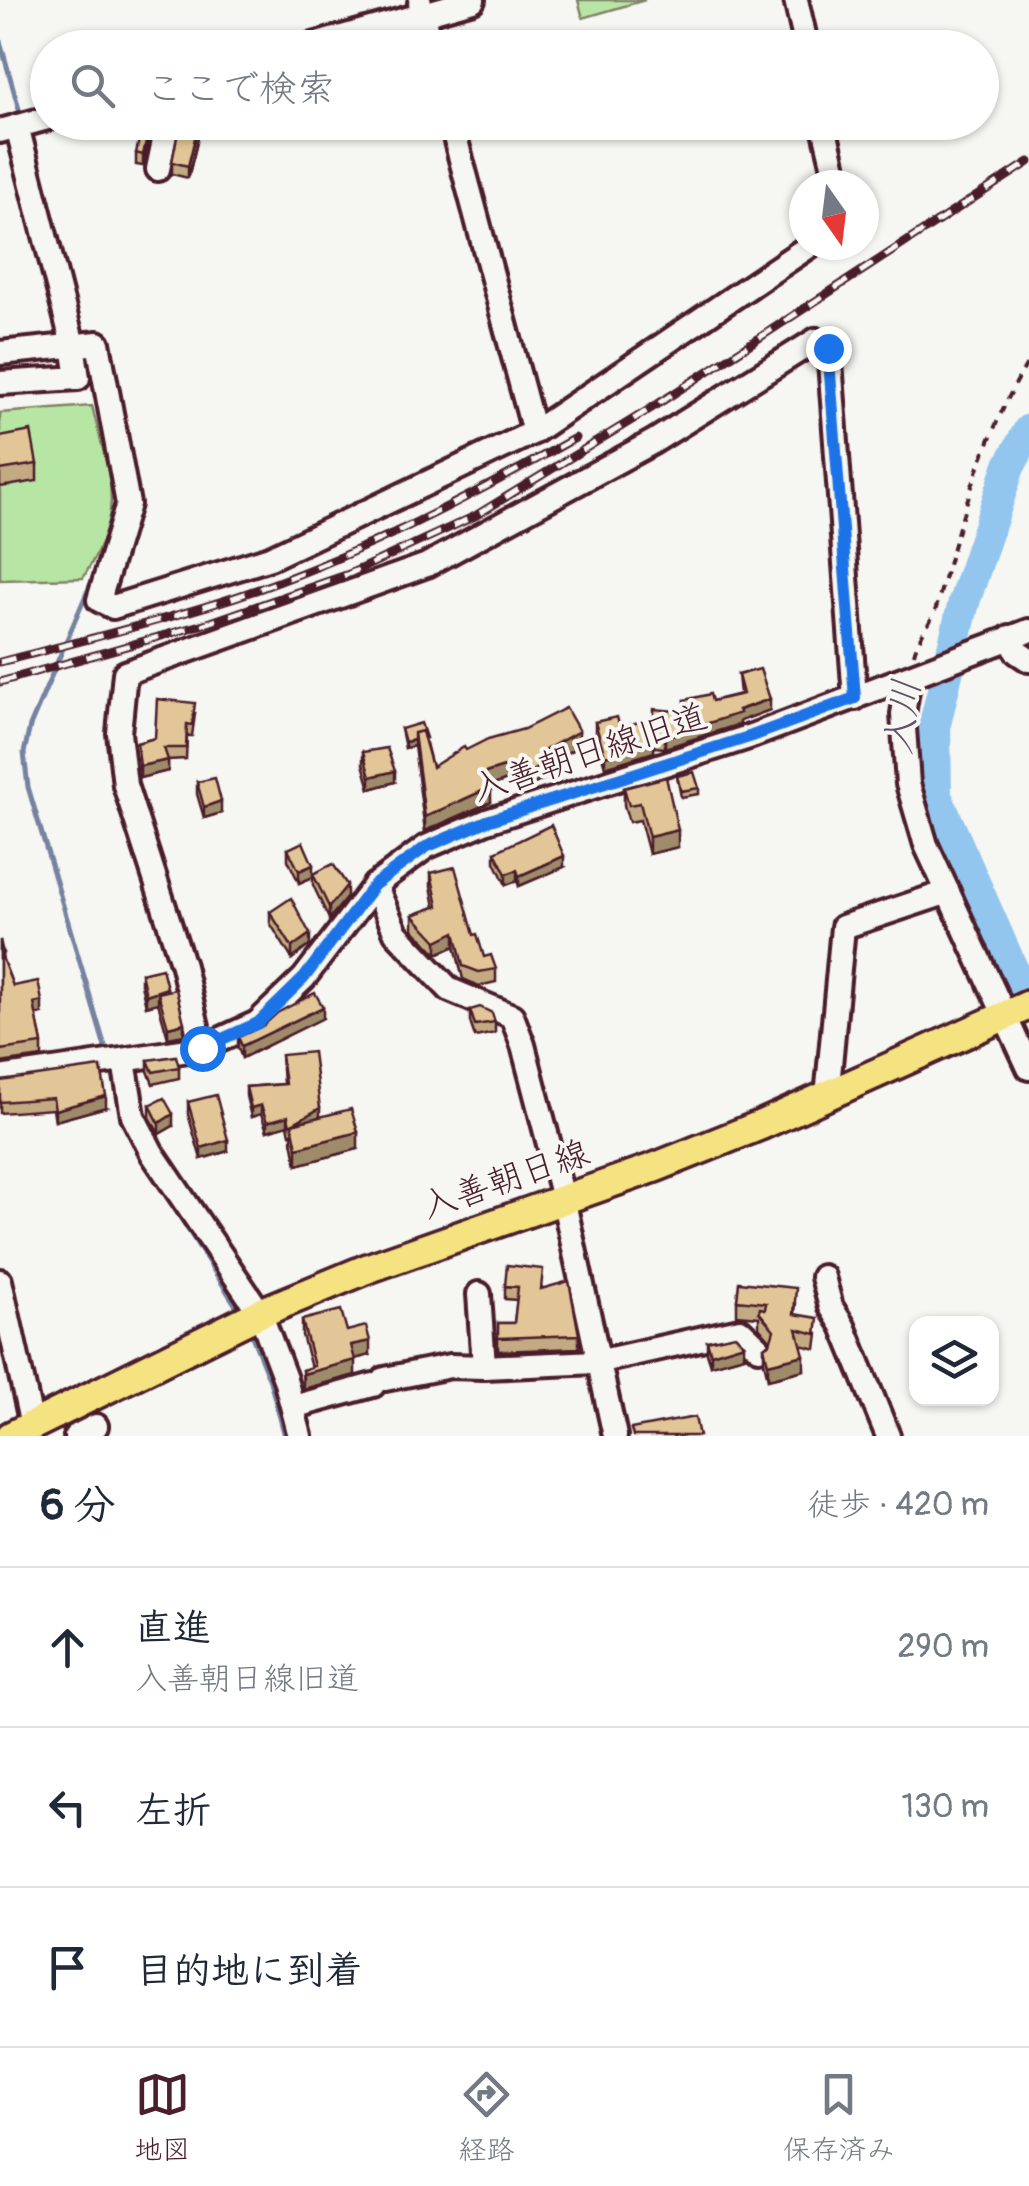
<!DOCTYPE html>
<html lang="ja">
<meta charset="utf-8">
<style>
:root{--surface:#fff;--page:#f2f2f3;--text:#1f2937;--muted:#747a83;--line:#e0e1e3;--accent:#4a1f2b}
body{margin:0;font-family:Pangolin,"Klee One",sans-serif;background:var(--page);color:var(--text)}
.controls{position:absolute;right:30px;bottom:30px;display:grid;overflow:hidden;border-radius:20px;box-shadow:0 2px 8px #0004}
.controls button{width:90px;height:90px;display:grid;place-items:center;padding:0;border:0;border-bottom:2px solid var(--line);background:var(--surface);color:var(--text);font:50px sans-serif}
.compass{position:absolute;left:789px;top:170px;width:90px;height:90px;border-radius:50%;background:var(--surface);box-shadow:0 2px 8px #0004;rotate:166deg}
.stop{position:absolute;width:30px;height:30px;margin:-22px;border:8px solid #1a73e8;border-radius:50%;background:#fff}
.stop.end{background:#1a73e8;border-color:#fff;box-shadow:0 2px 10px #0008}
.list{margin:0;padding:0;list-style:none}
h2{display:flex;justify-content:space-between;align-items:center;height:130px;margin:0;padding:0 40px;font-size:42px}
h2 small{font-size:32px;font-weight:400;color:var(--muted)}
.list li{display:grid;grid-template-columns:65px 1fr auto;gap:30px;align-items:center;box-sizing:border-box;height:160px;padding:0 40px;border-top:2px solid var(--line)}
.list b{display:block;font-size:38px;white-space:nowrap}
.list p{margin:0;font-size:32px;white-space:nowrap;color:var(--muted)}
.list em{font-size:32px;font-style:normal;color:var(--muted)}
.icon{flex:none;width:55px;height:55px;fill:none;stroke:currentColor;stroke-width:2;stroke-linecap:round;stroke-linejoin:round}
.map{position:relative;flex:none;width:1029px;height:1436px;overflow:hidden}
.search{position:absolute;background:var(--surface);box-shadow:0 2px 8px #0004;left:30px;right:30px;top:30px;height:110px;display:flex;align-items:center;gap:25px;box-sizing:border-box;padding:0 35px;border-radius:55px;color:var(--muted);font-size:38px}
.sheet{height:610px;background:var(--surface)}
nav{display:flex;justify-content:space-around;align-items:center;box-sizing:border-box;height:140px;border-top:2px solid var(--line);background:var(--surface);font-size:28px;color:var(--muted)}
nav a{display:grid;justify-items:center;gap:5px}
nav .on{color:var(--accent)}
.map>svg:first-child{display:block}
.green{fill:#b7e6a4;stroke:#808268;stroke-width:2.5}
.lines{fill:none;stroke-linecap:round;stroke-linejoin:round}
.stream{stroke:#7583a1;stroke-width:5}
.river{stroke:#92c6ef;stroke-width:32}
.minor-casing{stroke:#4a1f2b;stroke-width:30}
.major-casing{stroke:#4a1f2b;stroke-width:35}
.path{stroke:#4a1f2b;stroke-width:4;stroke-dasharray:8 8;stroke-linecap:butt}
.minor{stroke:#f6f6f2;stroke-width:22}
.major{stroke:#f5e382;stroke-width:28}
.rail-casing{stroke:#4a1f2b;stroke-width:9}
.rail{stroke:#f6f6f2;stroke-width:5;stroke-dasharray:15;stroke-linecap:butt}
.wall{fill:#c3aa82;stroke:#4a1f2b;stroke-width:2.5}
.shaded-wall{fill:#9f8b6a;stroke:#4a1f2b;stroke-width:2.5}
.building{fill:#e3c697;stroke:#4a1f2b;stroke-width:2.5}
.route{stroke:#1a73e8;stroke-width:12}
.labels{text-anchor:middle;stroke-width:8;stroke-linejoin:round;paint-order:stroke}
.street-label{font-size:35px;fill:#4a1f2b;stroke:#f6f6f2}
.water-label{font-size:38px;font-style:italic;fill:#605166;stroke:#f6f6f2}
</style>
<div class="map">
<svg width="1029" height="1436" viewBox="0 0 1029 1436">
<rect width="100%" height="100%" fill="#f6f6f2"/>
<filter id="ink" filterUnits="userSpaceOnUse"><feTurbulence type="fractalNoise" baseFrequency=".01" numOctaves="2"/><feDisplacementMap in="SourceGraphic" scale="20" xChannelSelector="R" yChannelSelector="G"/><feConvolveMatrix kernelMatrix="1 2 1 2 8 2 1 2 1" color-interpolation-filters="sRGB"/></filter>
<g filter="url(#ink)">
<!-- green -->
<g class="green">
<polygon points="578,0 645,0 583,18"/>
<path d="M 92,406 C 110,481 127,507 83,578 L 0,580 L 0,413 Z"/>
</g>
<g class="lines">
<!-- stream -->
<g class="stream">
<polyline points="0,41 22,120"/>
<polyline points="69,284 84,336"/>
<polyline points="97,569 30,726 24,753 28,787 108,1057"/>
<polyline points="111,1068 126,1129 134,1142"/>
<polyline points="158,1182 240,1312"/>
<polyline points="250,1331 270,1381 285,1436"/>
</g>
<!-- river -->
<polyline class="river" points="1029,430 1009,467 964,602 935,724 936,796 1029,1007"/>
<!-- minor casing -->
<g class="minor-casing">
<g id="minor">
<polyline points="796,0 807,48"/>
<polyline points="420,3 431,48"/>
<polyline points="303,48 473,0"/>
<polyline points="451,122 534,432"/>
<polyline points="823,122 838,185"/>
<polyline points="0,131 48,118"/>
<polyline points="158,169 168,122"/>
<polyline points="0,353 98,343 128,504 99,600 113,607 270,558 534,432 811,245"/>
<polyline points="0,383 78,378 73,345 17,126"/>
<polyline points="1010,637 1017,652 1029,660"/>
<polyline points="909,678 903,714 908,784 926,845 1029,1068"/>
<polyline points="375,885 396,933 450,990 512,1016 523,1045 563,1198 615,1436"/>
<polyline points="202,1048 183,966 125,785 119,733 125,673 427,565 653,442 816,340 829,348 855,698"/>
<polyline points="124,1061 133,1116 152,1153 260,1313 285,1379 300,1436"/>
<polyline points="0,1078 202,1048 257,1023 304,978 375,885 426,847 487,821 752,736 1029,631"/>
<polyline points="827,1097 843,927 948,892"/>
<polyline points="823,1277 831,1307 843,1326 888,1436"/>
<polyline points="0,1281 32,1425"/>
<polyline points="479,1294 484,1367 597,1362 740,1330 759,1348"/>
<polyline points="385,1379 450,1366 484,1367"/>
<polyline points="293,1407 373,1385"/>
<polyline points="76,1436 96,1426"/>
</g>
</g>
<!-- major casing -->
<g class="major-casing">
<polyline id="major" points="11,1436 260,1313 369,1268 656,1167 761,1125 1029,1005"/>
</g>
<!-- path -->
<path class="path" d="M 914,654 C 918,636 932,623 937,605 C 960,520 983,437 1029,360"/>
<!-- minor -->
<use href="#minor" class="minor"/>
<!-- major -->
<use href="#major" class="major"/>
<!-- rail casing -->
<g class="rail-casing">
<g id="rail">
<path d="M 0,662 C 69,644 139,627 207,606 C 336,567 458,504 575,438"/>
<polyline points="0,682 211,622 349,574 475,516 650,409 1029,162"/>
</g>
</g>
<!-- rail -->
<use href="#rail" class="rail"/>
</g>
<!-- wall -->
<g class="wall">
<polygon points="202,122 188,178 172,174 172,162"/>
<polygon points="150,134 143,166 136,165 136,153"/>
<polygon points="0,437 37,464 37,481 0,487"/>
<polygon points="738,675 770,710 740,721 740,724 665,748 654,747 654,752 605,767 595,733 595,722 620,728 685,711 685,700 712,701 740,694"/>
<polygon points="195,714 192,736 187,736 186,759 168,760 168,771 140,778 137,743 155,738"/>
<polygon points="401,729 426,743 432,767 466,750 579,746 544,766 544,779 519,792 510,779 490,786 491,802 425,831 414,746 405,748"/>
<polygon points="363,752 395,782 370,789 363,764"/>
<polygon points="677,776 699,788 699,794 681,797"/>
<polygon points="666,777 678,847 649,854 640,820 629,822 624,805 624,788"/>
<polygon points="197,782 221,813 204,818 197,794"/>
<polygon points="288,849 313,874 347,897 329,919 313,885 313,877 299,883 288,860"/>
<polygon points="495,852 564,867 519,886 517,881 506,885 495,862"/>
<polygon points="431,873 474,935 484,957 496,969 496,982 479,986 463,979 455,946 437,954 413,929 413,915 435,907 431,886"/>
<polygon points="270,912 310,945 292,959 270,923"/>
<polygon points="0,940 3,960 13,986 42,1014 36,1015 42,1044 42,1057 0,1063"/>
<polygon points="141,973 167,991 184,1035 168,1038 158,1003 146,1006 141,984"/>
<polygon points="470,1010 495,1022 495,1033 475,1037 470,1022"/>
<polygon points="323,1018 242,1058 238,1048 238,1037 264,1025"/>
<polygon points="281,1055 320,1117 358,1149 297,1165 292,1141 292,1133 290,1134 288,1125 267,1131 261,1114 251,1117 246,1096 246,1087 283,1084"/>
<polygon points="148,1060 179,1067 179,1078 153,1084 148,1071"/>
<polygon points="0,1081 106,1107 55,1121 53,1109 0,1113"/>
<polygon points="188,1102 228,1151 201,1159 188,1114"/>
<polygon points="150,1105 173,1126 159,1134 150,1117"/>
<polygon points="505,1286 543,1288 579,1335 579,1348 498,1351 498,1323 514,1323 517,1300 505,1299"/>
<polygon points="737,1300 796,1303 795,1314 818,1333 816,1349 801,1345 804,1370 768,1379 764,1362 764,1347 771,1341 759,1327 759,1317 737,1315"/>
<polygon points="302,1320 347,1331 370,1355 354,1359 355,1375 303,1389 302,1370 311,1368 302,1335"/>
<polygon points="707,1341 744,1356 711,1365 707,1353"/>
</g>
<!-- shaded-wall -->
<g class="shaded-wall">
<polygon points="199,122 202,122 188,178 188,166"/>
<polygon points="150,123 150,134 143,166 143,155"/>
<polygon points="770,699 770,710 740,721 740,724 665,748 665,737"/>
<polygon points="579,731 579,746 544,766 544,779 519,792 519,778 538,754"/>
<polygon points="414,740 414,746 405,748 405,742"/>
<polygon points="654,741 654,752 605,767 605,756"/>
<polygon points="168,760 168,771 140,778 140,766"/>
<polygon points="510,765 510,779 482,789 482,774"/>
<polygon points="395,771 395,782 370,789 370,777"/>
<polygon points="491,787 491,802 425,831 425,817"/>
<polygon points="221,801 221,813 204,818 204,807"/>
<polygon points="678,830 678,847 649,854 649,837"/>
<polygon points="564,856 564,867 519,886 519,876"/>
<polygon points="313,865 313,877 299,883 299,871"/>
<polygon points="517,870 517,881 506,885 506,874"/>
<polygon points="347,885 347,897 329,919 329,907"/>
<polygon points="455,932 455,946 437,954 437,941"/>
<polygon points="310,934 310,945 292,959 292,947"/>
<polygon points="167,988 167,1000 158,993 158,1003 146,1006 146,995"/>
<polygon points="42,1001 42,1014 34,1016 34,1003"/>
<polygon points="323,1007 323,1018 242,1058 242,1046"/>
<polygon points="184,1023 184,1035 168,1038 168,1027"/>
<polygon points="106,1096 106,1107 55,1121 55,1110"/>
<polygon points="261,1105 261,1114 251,1117 251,1108"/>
<polygon points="320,1108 320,1117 292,1124"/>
<polygon points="173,1114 173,1126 159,1134 159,1123"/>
<polygon points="288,1116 288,1125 267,1131 267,1122"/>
<polygon points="358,1132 358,1149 297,1165 297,1148"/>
<polygon points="228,1140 228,1151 201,1159 201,1148"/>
<polygon points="370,1341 370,1355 351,1360 351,1345"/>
<polygon points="744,1344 744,1356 711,1365 711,1354"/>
<polygon points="804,1355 804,1370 768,1379 768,1364"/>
<polygon points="355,1360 355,1375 303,1389 303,1374"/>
</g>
<!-- building -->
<g class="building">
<polygon points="143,122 150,123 143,155 136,153"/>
<polygon points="180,122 199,122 188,166 172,162"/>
<polygon points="31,431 37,464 0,470 0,437"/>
<polygon points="760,669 770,699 738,710 740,713 665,737 652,736 654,741 605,756 595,722 617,717 620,728 654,717 654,709 688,712 685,700 710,694 712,701 743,694 738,675"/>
<polygon points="157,699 195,703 192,725 187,724 186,748 164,748 168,760 140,766 137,743 155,738"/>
<polygon points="566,708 579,731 538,754 544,764 519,778 510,765 482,774 491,787 425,817 414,733 422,731 432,767 464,747 466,750 488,739 524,729"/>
<polygon points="421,723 426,738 424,738 422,731 414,733 414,740 405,742 401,729"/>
<polygon points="387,748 395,771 370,777 363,752"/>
<polygon points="694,772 699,788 681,791 677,776"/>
<polygon points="666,777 678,830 649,837 640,803 629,805 624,788"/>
<polygon points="215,778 221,801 204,807 197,782"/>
<polygon points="551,825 564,856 519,876 517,870 506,874 495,852"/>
<polygon points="303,842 313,865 299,871 288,849"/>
<polygon points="333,864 347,885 329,907 313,874"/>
<polygon points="455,867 474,935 477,934 484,957 491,955 496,969 479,972 463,966 455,932 437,941 413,915 438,906 431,873"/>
<polygon points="291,898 310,934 292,947 270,912"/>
<polygon points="0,940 3,953 0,953 13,986 38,981 42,1001 34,1003 42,1044 0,1050"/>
<polygon points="162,968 167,988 146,995 141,973"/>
<polygon points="176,989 184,1023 168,1027 158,993"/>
<polygon points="315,993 323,1007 242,1046 238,1037 264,1025 277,1013"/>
<polygon points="480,1007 492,1013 495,1022 475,1025 470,1010"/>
<polygon points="313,1052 320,1108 290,1125 288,1116 267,1122 261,1105 251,1108 246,1087 285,1084 281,1055"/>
<polygon points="176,1056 179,1067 153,1072 148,1060"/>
<polygon points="101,1067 106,1096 55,1110 53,1098 0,1102 0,1081"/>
<polygon points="216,1095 228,1140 201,1148 188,1102"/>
<polygon points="164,1098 173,1114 159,1123 150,1105"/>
<polygon points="351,1109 358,1132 297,1148 292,1124"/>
<polygon points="507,1265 543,1269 541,1289 569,1281 579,1335 498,1338 498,1323 514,1323 518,1287 505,1286"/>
<polygon points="739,1282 796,1288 794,1314 818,1318 816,1334 797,1329 804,1355 768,1364 764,1347 770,1343 774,1330 759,1312 760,1308 765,1309 766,1303 737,1300"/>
<polygon points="341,1310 347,1331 366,1326 370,1341 351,1345 355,1360 303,1374 302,1370 314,1366 302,1320"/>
<polygon points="735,1335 744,1344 711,1354 707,1341"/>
<polygon points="695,1417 699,1436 633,1436 631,1429"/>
</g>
</g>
<g class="lines" filter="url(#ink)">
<!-- route -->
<polyline class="route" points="202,1048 258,1023 304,978 374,885 426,847 487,821 752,736 855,698 828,348"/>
</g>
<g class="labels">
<!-- street labels -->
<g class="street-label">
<text transform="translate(589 752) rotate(-18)" y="12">入善朝日線旧道</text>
<text transform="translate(505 1179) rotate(-19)" y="12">入善朝日線</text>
</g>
<!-- water labels -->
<g class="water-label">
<text transform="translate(902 717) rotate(-83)" y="13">入川</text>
</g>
</g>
</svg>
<div class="controls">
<button><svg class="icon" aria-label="layers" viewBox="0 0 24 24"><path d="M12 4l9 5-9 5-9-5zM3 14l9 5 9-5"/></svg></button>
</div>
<svg class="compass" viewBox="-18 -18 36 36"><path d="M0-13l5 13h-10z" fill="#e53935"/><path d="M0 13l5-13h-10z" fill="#747a83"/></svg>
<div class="stop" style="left:202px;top:1048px"></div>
<div class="stop end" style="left:828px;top:348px"></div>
<div class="search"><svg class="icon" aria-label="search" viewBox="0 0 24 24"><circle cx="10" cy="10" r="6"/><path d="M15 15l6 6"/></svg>ここで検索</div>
</div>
<section class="sheet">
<h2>6 分<small>徒歩 · 420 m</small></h2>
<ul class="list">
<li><svg class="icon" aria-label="ahead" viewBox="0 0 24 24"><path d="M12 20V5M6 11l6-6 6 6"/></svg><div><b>直進</b><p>入善朝日線旧道</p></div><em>290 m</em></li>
<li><svg class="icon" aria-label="left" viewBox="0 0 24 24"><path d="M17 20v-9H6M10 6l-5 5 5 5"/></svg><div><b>左折</b></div><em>130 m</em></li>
<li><svg class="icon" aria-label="arrive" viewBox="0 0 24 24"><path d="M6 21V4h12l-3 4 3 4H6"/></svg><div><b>目的地に到着</b></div></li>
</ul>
</section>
<nav>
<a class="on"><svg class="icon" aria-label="map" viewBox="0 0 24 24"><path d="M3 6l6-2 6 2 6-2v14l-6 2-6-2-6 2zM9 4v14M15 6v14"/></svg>地図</a>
<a><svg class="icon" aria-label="directions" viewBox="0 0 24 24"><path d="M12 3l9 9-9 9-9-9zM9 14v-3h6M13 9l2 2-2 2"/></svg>経路</a>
<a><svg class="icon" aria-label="saved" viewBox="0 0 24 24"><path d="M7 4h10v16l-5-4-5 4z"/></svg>保存済み</a>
</nav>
